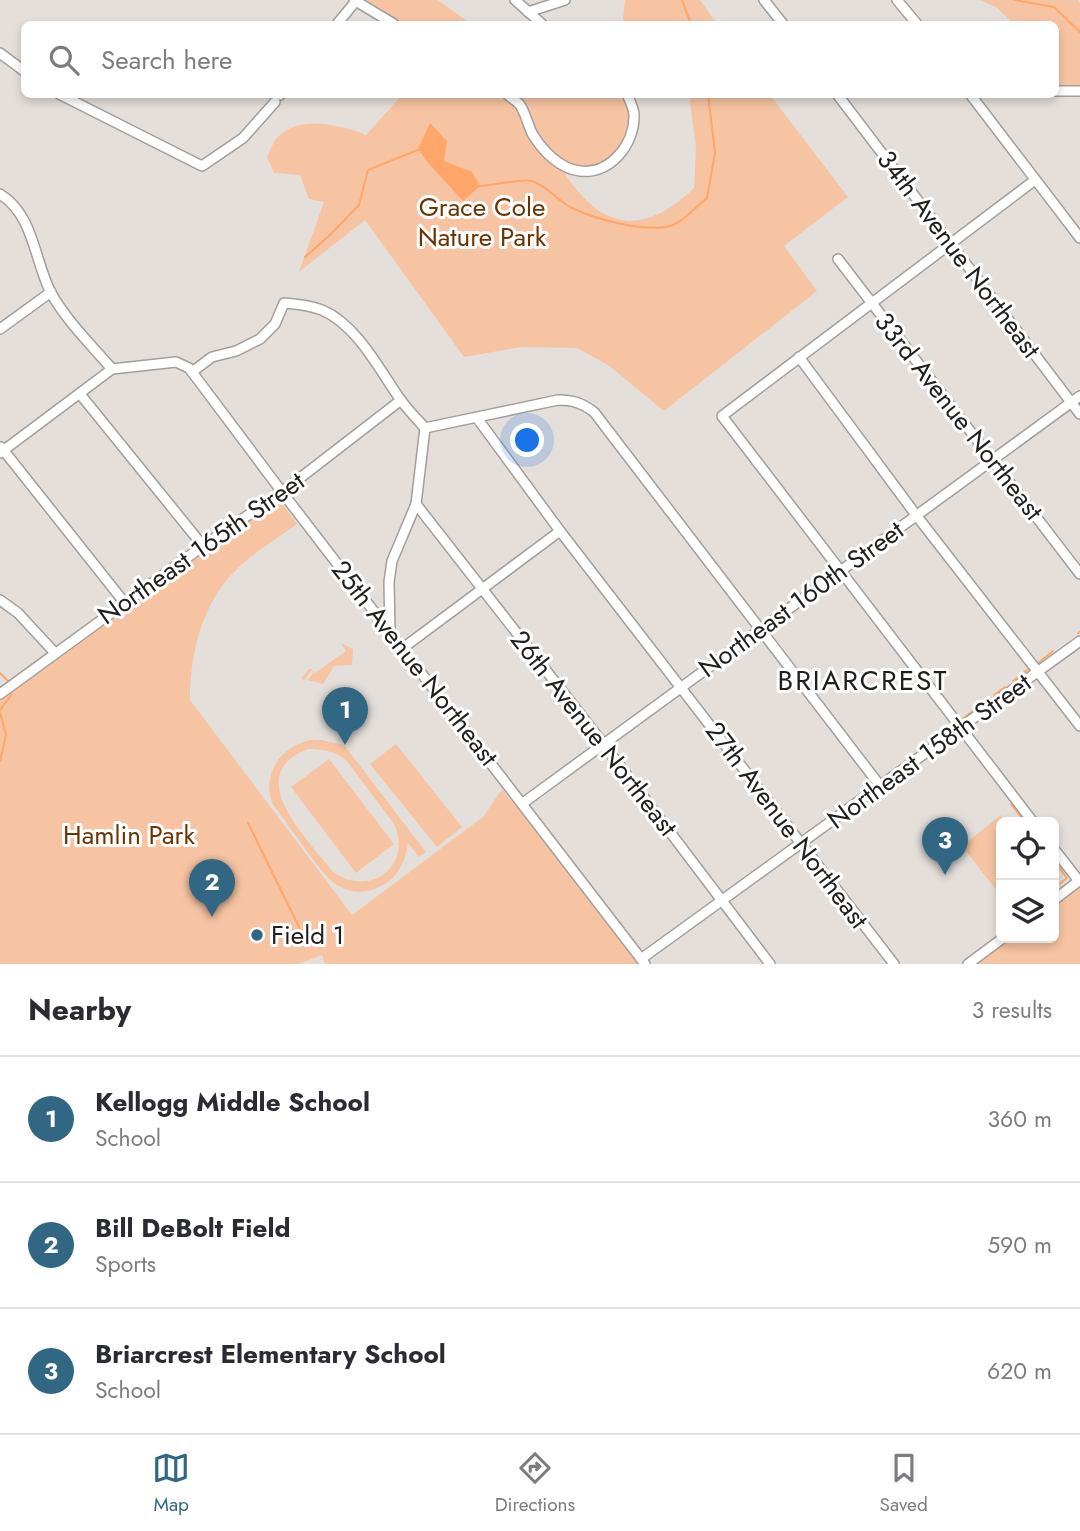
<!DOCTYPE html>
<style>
:root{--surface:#fff;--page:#f7f7f7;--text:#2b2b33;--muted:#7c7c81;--line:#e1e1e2;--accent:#326783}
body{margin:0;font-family:Jost,sans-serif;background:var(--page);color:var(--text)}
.controls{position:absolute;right:21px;bottom:21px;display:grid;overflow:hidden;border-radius:10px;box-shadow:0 4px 10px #0003}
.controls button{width:63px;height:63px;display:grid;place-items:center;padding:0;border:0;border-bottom:2px solid var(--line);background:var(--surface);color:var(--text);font:35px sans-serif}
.you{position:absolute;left:528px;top:441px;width:24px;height:24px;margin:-18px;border:5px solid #fff;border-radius:50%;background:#1a73e8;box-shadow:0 0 0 10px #1a73e833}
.badge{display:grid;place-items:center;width:46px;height:46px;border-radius:50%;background:var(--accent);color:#fff;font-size:23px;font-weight:700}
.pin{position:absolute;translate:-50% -58px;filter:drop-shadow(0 2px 4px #0008)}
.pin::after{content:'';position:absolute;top:37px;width:24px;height:21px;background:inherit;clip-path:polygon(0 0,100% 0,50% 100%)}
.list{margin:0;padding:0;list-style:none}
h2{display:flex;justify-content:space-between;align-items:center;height:91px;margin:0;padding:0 28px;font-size:30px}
h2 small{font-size:23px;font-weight:400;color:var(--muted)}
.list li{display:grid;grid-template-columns:46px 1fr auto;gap:21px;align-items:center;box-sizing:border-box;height:126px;padding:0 28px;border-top:2px solid var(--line)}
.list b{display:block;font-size:26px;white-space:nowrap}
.list p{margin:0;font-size:23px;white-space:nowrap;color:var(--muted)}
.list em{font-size:23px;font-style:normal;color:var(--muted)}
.icon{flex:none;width:38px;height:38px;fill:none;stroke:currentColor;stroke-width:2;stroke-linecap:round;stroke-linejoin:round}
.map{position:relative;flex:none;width:1080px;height:964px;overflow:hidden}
.search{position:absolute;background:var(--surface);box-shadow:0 4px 10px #0003;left:21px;right:21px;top:21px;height:77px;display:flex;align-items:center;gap:18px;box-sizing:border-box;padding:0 24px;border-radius:10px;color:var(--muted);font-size:26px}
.sheet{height:469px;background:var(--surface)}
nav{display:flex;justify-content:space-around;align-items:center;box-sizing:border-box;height:98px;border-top:2px solid var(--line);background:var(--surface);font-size:19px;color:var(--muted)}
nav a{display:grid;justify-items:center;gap:4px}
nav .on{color:var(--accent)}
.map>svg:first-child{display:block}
.green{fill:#f7c4a3;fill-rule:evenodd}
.water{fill:#ffa66a}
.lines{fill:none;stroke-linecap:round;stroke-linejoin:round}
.stream{stroke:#ffa66a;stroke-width:2}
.minor-casing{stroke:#a49e9b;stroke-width:12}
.minor{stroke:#fff;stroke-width:9}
.poi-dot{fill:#326783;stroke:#fff;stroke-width:2.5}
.labels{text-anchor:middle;stroke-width:6;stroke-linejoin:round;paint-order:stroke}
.park-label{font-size:26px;fill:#6b3403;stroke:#fff}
.street-label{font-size:26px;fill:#22201f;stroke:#fff}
.poi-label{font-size:26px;fill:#22201f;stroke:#fff;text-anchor:start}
.neighbourhood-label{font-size:28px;letter-spacing:2px;fill:#22201f;stroke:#fff}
</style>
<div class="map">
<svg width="1080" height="964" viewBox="0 0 1080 964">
<rect width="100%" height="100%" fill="#e5dfdb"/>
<!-- green -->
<g class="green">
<polygon points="353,0 438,0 471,24 388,24"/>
<polygon points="625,0 700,0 717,24 627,24 623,19"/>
<polygon points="979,0 1078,0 1080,4 1080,91 1056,91 1056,24 1014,24 996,7"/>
<path d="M 402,95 L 627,95 C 641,131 626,143 603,169 L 580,171 L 559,164 C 596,227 639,241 694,188 L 696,148 L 689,95 L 770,95 L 848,197 L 784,246 L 817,291 L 664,411 L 608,365 L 577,348 L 521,347 L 464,357 L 365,220 L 299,272 L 324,202 L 309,199 L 300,175 L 274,173 L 267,157 C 270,151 273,142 277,138 C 298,114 341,125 366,135 Z"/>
<path d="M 278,498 L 297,524 C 277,539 254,552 236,570 C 202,603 190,654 190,700 L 352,915 L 483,817 L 502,789 L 511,801 L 518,797 C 560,852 597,910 640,964 L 325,964 L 322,955 L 299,964 L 0,964 L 0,694 Z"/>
<polygon points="341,643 353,649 352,665 334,666 323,684 308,680 313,673 311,671 304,680 301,679 310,668 315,673 346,651"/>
<path d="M 310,740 L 322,740 L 344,745 L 426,852 L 419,857 L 408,843 C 405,861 399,877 381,886 C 343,905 323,874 304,847 C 293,832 283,818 272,803 C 262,773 281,747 310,740 ZM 308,749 C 323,749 334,751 346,760 L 394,824 C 413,866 370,898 333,872 C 308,839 240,775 308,749 Z"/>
<polygon points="396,744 462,827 437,847 370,764"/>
<polygon points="329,759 394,844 356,873 291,787"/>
<polygon points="1001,815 1007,822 1001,822 1001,896 962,846"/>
<polygon points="1080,885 1080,964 977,964 1011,938 1054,938 1054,905"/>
</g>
<!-- water -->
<polygon class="water" points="430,123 447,141 444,161 472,172 480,186 463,201 429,164 418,149"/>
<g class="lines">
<!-- stream -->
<g class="stream">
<polyline points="682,0 691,24"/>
<polyline points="1014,0 1054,7 1080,32"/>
<path d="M 478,186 C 491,186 523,178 532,181 C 549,187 557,201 572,208 C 595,219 648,234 673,225 C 684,221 697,206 707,198 L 715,153 L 708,94"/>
<polyline points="305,257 330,235 359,205 368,170 420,149"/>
<polyline points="1078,633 1080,632"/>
<polyline points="1038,663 1053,651"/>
<polyline points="0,673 8,681"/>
<polyline points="1013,681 1027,670"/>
<polyline points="942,695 961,720 985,702"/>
<polyline points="994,695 1005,687"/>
<polyline points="0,710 12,694"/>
<polyline points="0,712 6,735 0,761"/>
<polyline points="1011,804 1025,822"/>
<polyline points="248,823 301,931"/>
<polyline points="1054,861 1067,878 1054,888"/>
</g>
<!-- minor casing -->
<g class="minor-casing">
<g id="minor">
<polyline points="354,0 394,24"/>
<polyline points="515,0 542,24"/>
<polyline points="764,0 783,24"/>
<polyline points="897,0 917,24"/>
<polyline points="528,12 565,0"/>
<polyline points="337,24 356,1"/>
<polyline points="0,53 24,71"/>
<polyline points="1056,91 1080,91"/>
<polyline points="59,94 202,166 243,138 275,102"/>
<path d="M 507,94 C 511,98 517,101 520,105 C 526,114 528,126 533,135 C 543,151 560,169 580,171 C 610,175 635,144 634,115 C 634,109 630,101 627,94"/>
<polyline points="837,94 1080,414"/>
<polyline points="970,94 1080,238"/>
<polyline points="280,95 280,94"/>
<path d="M 0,194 C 34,215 34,260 51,293 C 66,320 92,346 112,369"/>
<polyline points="838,259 1080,574"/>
<polyline points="0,329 51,292"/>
<polyline points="799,357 916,515 1080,726"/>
<path d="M 192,372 L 212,357 L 236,351 L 260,339 L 275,324 L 284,303 C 297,304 309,305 322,310 C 357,325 379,369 400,399 C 407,409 417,419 425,428"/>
<polyline points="80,394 203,546"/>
<polyline points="477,418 560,531 894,964"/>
<path d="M 425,428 L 558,400 C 573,400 582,403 594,412 L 881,787"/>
<polyline points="1,447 124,602"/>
<polyline points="0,453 112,369 176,362 189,368 282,492 645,964"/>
<polyline points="416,504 598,737 770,964"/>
<polyline points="0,600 18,613 55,653"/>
<polyline points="390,630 389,582 392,561 416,504 425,428"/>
<polyline points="403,648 560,531"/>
<polyline points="0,694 203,546 282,492 401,400"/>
<polyline points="523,803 1080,396"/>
<polyline points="1033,822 722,416 1035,180"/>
<polyline points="1054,849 1079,881"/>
<polyline points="1054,900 1080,880"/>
<polyline points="641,959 1080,641"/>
<polyline points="968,964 1003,938"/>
</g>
</g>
<!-- minor -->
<use href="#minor" class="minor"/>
</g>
<!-- markers -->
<circle class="poi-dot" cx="257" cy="935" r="7"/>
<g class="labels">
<!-- park labels -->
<g class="park-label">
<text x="482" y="216">Grace Cole<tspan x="482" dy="30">Nature Park</tspan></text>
<text x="129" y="844">Hamlin Park</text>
</g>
<!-- street labels -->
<g class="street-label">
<text transform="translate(959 254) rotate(53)" y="9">34th Avenue Northeast</text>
<text transform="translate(959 416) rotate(52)" y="9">33rd Avenue Northeast</text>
<text transform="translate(201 548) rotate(-35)" y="9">Northeast 165th Street</text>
<text transform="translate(801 599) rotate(-36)" y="9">Northeast 160th Street</text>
<text transform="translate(415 663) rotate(52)" y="9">25th Avenue Northeast</text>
<text transform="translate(594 733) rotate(52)" y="9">26th Avenue Northeast</text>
<text transform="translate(929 751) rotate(-36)" y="9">Northeast 158th Street</text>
<text transform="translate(787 825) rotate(53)" y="9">27th Avenue Northeast</text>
</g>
<!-- poi labels -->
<g class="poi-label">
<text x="271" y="944">Field 1</text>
</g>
<!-- neighbourhood labels -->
<g class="neighbourhood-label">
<text x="863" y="690">BRIARCREST</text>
</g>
</g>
</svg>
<div class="controls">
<button><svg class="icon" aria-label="locate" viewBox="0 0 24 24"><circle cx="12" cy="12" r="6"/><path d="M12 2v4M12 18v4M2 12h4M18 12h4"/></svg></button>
<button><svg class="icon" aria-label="layers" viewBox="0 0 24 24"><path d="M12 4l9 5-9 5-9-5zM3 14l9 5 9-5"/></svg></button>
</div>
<div class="you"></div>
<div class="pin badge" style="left:345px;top:745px">1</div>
<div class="pin badge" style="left:212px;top:917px">2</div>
<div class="pin badge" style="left:945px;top:875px">3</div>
<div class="search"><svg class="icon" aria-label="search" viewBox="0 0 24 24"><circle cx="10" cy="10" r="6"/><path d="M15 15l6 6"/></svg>Search here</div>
</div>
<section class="sheet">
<h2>Nearby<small>3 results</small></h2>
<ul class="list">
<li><span class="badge">1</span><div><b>Kellogg Middle School</b><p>School</p></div><em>360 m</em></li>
<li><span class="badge">2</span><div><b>Bill DeBolt Field</b><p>Sports</p></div><em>590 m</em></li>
<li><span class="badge">3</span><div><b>Briarcrest Elementary School</b><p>School</p></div><em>620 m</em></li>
</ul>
</section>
<nav>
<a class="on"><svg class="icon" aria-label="map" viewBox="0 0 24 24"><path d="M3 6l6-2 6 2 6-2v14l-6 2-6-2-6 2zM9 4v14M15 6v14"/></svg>Map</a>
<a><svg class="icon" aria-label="directions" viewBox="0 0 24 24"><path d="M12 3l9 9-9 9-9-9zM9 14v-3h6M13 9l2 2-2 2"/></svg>Directions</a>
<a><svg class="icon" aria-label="saved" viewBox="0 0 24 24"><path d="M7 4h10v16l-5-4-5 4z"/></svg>Saved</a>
</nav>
